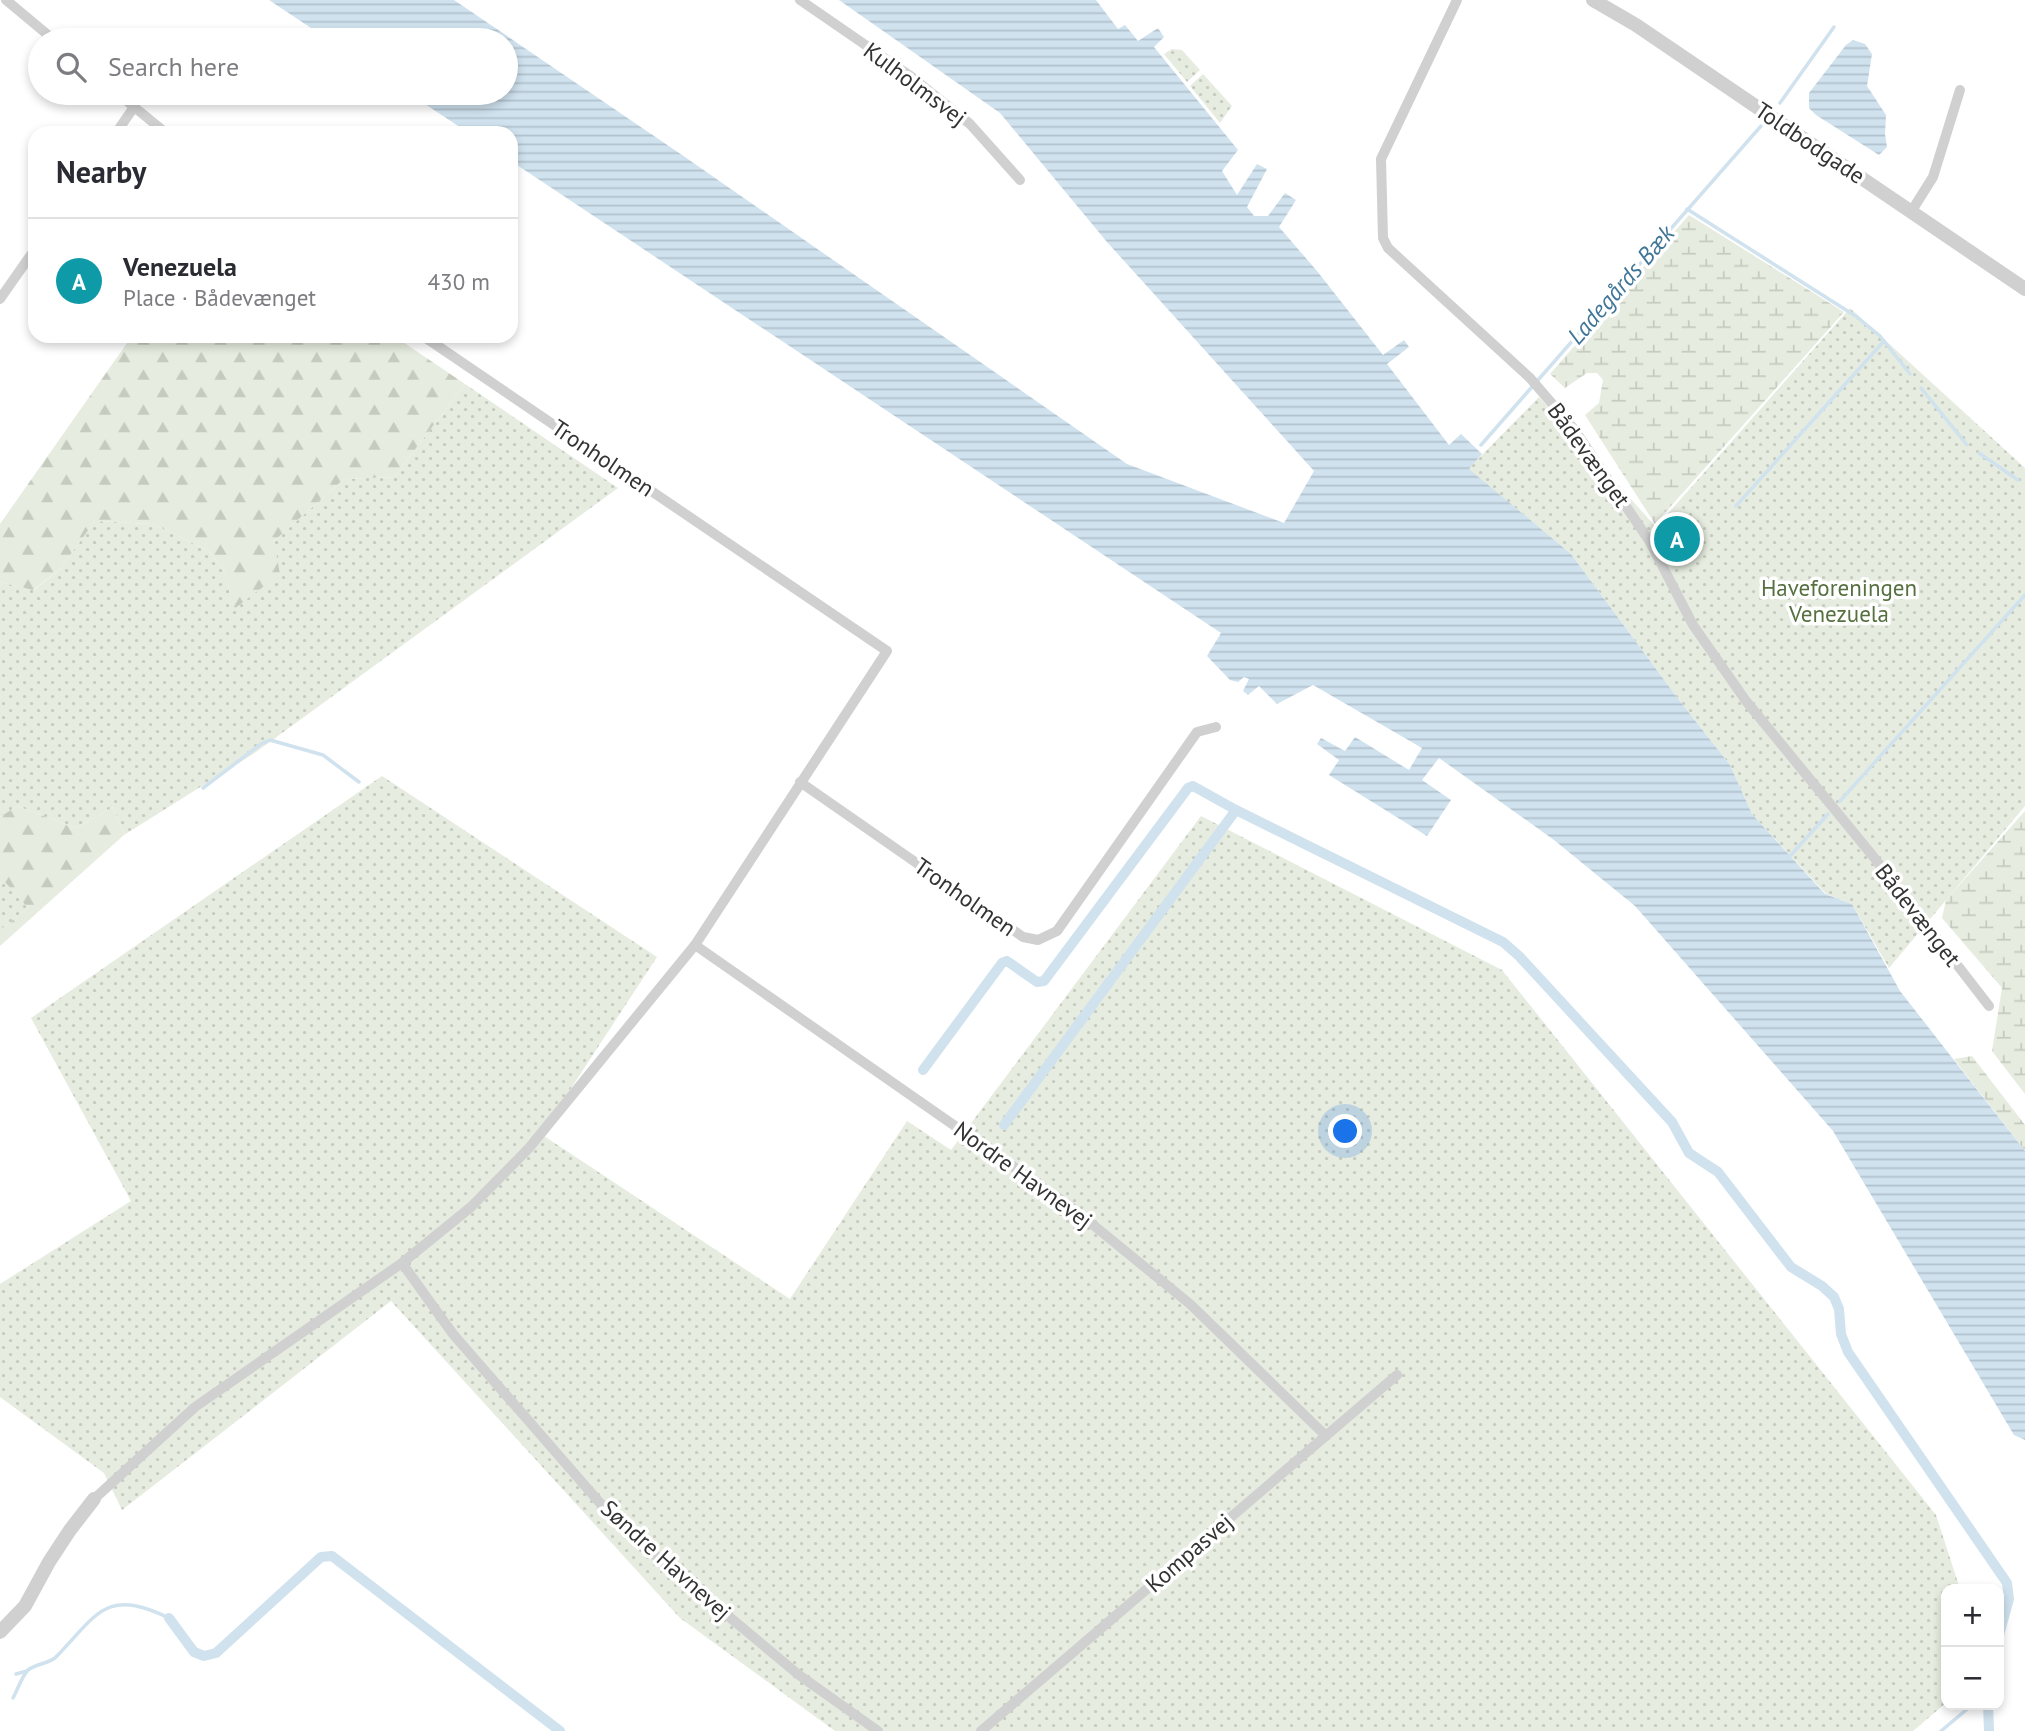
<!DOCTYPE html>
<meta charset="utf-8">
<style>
:root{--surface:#fff;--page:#f2f2f3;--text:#2b2b33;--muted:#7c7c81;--line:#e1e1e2;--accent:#db2777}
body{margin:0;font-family:"PT Sans",sans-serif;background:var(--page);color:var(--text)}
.controls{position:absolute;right:21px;bottom:21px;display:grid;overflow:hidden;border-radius:14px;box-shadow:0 4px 10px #0003}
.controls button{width:63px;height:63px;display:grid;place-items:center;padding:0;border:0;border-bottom:2px solid var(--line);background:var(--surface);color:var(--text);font:35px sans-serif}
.you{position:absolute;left:1346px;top:1132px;width:24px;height:24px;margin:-18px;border:5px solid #fff;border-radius:50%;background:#1a73e8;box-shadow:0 0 0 10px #1a73e833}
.badge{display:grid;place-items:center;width:46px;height:46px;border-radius:50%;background:var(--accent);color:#fff;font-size:23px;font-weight:700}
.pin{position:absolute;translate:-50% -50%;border:4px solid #fff;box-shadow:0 2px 7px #0006}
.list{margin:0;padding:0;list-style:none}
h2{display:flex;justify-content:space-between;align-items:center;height:91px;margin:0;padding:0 28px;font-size:30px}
h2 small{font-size:23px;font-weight:400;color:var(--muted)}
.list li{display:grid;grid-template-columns:46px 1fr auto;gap:21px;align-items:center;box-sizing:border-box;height:126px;padding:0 28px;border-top:2px solid var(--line)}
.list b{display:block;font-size:26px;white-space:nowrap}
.list p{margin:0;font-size:23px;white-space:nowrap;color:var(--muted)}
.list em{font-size:23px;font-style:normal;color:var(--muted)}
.icon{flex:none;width:38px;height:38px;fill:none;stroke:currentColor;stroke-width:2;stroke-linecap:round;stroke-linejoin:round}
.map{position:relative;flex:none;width:2025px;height:1731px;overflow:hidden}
.search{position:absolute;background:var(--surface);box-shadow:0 4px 10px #0003;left:28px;top:28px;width:490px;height:77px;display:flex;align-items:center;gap:18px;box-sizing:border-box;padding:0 24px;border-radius:38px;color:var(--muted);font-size:26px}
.panel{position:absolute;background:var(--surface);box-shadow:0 4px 10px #0003;left:28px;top:126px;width:490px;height:217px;border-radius:21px}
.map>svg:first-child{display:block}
.grass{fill:url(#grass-dots)}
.forest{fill:url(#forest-firs)}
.wetland{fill:url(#wetland-marsh)}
.water{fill:url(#water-rules)}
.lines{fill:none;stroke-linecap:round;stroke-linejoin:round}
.stream{stroke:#cfe2ee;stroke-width:3.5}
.canal{stroke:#cfe2ee;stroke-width:10}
.minor{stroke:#d0d0d0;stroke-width:10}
.tertiary{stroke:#d0d0d0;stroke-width:14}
.labels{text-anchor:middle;stroke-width:7;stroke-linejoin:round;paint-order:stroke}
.street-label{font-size:23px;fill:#333;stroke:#fff}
.park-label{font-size:23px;fill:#56703f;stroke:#fff}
.water-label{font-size:24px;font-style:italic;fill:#3f7597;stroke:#fff}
</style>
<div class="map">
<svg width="2025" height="1731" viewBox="0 0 2025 1731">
<defs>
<pattern id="grass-dots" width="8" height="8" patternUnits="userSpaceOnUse" patternTransform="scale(1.75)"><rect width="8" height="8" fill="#e6ecdf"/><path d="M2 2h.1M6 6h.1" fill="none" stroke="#c6cbc0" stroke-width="1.8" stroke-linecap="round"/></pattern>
<pattern id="forest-firs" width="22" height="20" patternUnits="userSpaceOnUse" patternTransform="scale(1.75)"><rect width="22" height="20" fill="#e6ecdf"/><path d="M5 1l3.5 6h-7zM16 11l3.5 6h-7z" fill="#c6cbc0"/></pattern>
<pattern id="wetland-marsh" width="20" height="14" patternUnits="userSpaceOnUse" patternTransform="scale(1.75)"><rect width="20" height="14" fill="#e6ecdf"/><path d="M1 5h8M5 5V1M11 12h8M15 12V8" fill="none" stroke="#c6cbc0"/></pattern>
<pattern id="water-rules" width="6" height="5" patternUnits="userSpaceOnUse" patternTransform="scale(1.75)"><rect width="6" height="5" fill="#cfe2ee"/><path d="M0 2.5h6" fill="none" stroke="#b2c2cd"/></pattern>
</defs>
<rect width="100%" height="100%" fill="#fff"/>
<!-- grass -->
<g class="grass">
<polygon points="1172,49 1182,50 1200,70 1187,82 1164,54"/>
<polygon points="1203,74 1232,106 1220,123 1190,86"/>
<polygon points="1850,308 2025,468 2025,806 1889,968 1852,904 1826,894 1752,814 1730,765 1679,700 1571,554 1468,469 1539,397 1656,527"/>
<polygon points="465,384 618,488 256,752 124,835 113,807 76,828 17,806 0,817 0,582 34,590 60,569 95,521 153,524 209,551 225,572 234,608 274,541 344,479 394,477"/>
<polygon points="382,776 657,957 541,1134 790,1299 907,1121 951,1150 1201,816 1502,970 1936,1515 1960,1589 1946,1589 1946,1703 1913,1731 835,1731 680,1618 391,1301 122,1510 104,1473 0,1397 0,1284 131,1201 31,1018"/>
<polygon points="5,881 28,908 0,930 0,886"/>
</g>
<!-- forest -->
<g class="forest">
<polygon points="132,336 394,336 465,384 394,477 344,479 274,541 280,574 234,609 225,572 209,551 153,524 95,521 60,569 33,590 0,582 0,524"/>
<polygon points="17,806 76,828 113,807 124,835 0,946 0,930 28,908 5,882 0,886 0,817"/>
</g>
<!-- wetland -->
<g class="wetland">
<polygon points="1689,215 1844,312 1655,524 1585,415 1599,403 1603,380 1597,373 1587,373 1565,388 1550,374"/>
<polygon points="2025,811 2025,1094 1992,1051 2002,988 1942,918 1946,900"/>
<polygon points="1972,1056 2025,1125 2025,1151 1954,1059"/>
</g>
<!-- water -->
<g class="water">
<polygon points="269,0 454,0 682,155 1127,464 1284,523 1314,471 1107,242 1000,113 839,0 1096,0 1118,29 1125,25 1138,41 1158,28 1164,37 1154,47 1238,150 1222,171 1237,195 1257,164 1267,169 1247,207 1254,216 1268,216 1285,193 1296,200 1279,227 1317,271 1383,355 1404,340 1409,347 1387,364 1449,445 1461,434 1482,454 1469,469 1571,554 1679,700 1730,765 1752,814 1825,894 1852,904 1900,991 2025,1151 2025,1440 2014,1435 1833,1131 1635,906 1554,840 1439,758 1422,780 1451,800 1427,836 1329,775 1339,760 1317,744 1321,738 1345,751 1355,737 1409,770 1422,748 1313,685 1277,704 1259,686 1248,695 1243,691 1249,679 1244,677 1238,682 1230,680 1207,656 1221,633 511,161 511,133 469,133 408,93 506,93 506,40 329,40"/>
<polygon points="1853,40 1865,44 1872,54 1867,86 1886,115 1885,134 1887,147 1879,155 1816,115 1809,108 1809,93 1846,45"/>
</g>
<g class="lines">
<!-- stream -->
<g class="stream">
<polyline points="1780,103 1834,27"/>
<polyline points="1687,209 1857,317 1880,336 1910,374"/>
<polyline points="1921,388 1967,445"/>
<polyline points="1481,445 1761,126"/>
<polyline points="1979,453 2018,480"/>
<polyline points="1736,506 1884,341"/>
<polyline points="203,788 261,744 270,740 323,755 359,782"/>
<polyline points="1840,801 2025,595"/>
<polyline points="1790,856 1828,814"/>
<polyline points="16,1674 27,1671"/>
<path d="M 13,1698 C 17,1691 22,1676 28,1670 C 37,1663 50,1664 57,1656 C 99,1612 106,1588 169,1618"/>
<polyline points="1941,1731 1972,1705"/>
</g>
<!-- canal -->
<g class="canal">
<polyline points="923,1070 1002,963 1007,961 1037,982 1044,981 1188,788 1193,786 1236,810 1503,942 1519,956 1672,1122 1689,1153 1718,1172 1791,1267 1822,1286 1834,1297 1839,1309 1841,1334 1848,1352 2007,1583 2009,1599 1999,1635"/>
<polyline points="1004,1125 1236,810"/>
<polyline points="169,1618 194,1652 204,1656 216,1653 321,1557 332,1556 560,1731"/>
<polyline points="1988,1705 1989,1731"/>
</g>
<!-- minor -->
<g class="minor">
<polyline points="6,0 54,40"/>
<polyline points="800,0 909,75 970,124 1020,180"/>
<polyline points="1457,0 1381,159 1383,238 1388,248 1530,378 1574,429 1650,542 1693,625 1746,701 1872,855 1989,1006"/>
<polyline points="117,93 166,133"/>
<polyline points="116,133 134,107"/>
<polyline points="1911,212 1933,177 1960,90"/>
<polyline points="0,299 35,249"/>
<polyline points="800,782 1023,937 1038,940 1057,931 1197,732 1216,727"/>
<polyline points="695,945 1070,1206 1190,1304 1326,1436"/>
<polyline points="402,1263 453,1334 620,1526 799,1675 878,1731"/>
<polyline points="94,1499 195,1407 402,1263 471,1207 529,1148 695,945 887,651 423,336"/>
<polyline points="981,1731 1397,1375"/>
</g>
<!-- tertiary -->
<g class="tertiary">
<polyline points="1593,0 1636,25 2025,289"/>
<polyline points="0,1632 25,1606 49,1562 70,1530 94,1499"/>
</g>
</g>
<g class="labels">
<!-- street labels -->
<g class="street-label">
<text transform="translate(915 84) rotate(37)" y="8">Kulholmsvej</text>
<text transform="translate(1810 143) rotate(34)" y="8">Toldbodgade</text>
<text transform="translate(1589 455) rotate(54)" y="8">Bådevænget</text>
<text transform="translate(603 458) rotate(34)" y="8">Tronholmen</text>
<text transform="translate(965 897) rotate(35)" y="8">Tronholmen</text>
<text transform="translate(1918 915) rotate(52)" y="8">Bådevænget</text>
<text transform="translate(1023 1175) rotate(36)" y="8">Nordre Havnevej</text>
<text transform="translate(1189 1553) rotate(-41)" y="8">Kompasvej</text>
<text transform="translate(666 1560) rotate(42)" y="8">Søndre Havnevej</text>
</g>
<!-- park labels -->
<g class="park-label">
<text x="1839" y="596">Haveforeningen<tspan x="1839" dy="26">Venezuela</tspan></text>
</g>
<!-- water labels -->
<g class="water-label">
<text transform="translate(1621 285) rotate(-49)" y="8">Ladegårds Bæk</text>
</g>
</g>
</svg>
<div class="controls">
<button>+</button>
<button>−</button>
</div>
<div class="you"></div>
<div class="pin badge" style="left:1677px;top:539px;background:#0f9aa8">A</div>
<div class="search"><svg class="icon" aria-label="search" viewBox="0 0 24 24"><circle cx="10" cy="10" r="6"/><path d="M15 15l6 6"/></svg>Search here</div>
<section class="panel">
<h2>Nearby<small></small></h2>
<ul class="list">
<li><span class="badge" style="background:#0f9aa8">A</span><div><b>Venezuela</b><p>Place · Bådevænget</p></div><em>430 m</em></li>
</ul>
</section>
</div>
